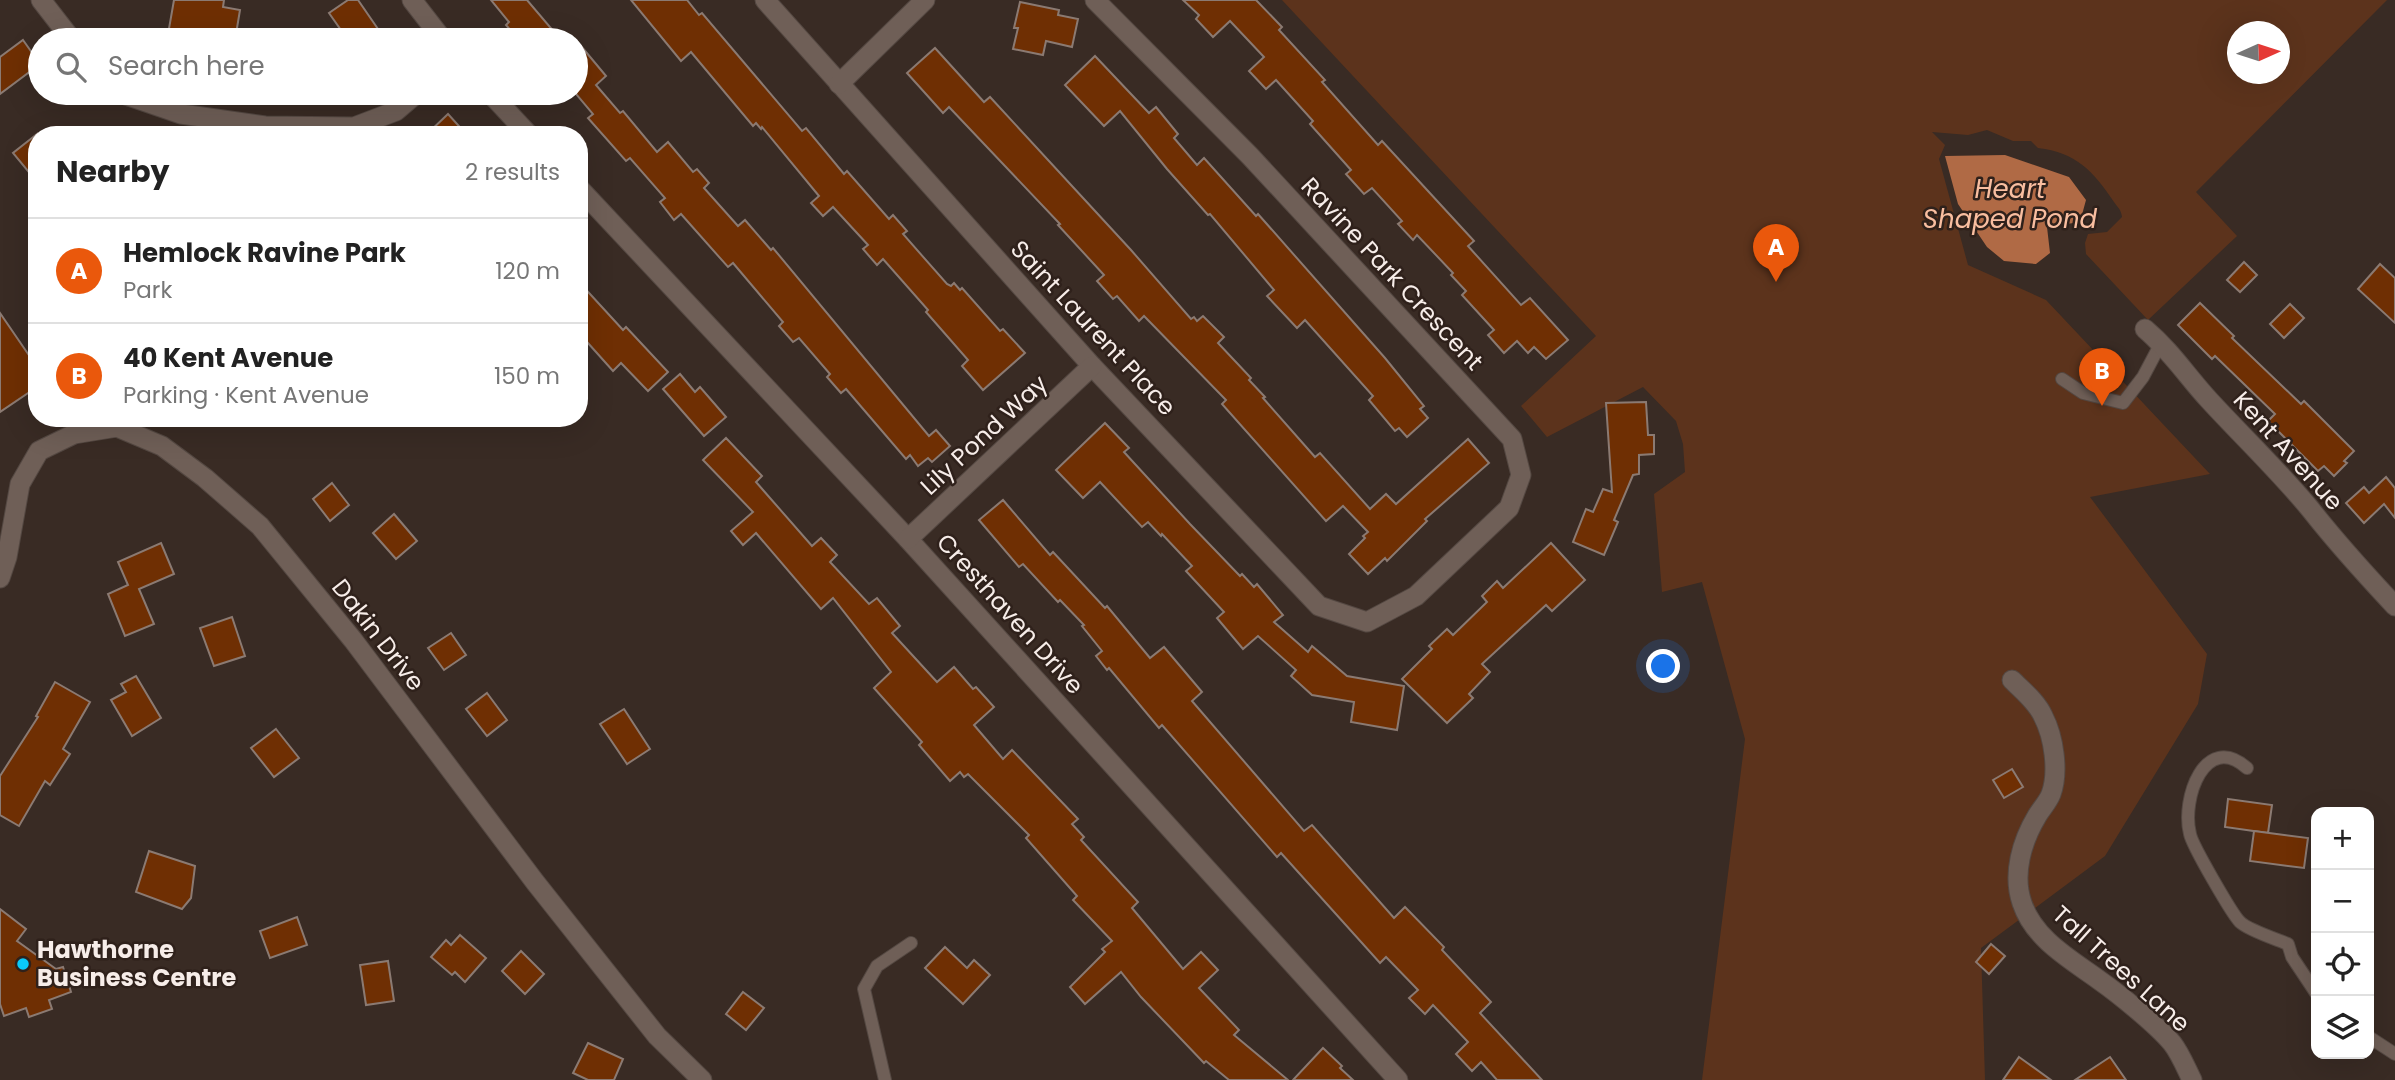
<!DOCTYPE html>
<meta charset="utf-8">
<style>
:root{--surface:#fff;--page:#f2f2f2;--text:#222;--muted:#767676;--line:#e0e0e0;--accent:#ea580c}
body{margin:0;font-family:Poppins,sans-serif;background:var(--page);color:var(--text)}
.controls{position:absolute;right:21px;bottom:21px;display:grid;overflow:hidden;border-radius:14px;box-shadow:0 7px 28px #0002}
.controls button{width:63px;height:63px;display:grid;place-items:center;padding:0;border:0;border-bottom:2px solid var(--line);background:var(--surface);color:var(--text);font:35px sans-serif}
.compass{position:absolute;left:2227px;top:21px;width:63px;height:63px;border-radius:50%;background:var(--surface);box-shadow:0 7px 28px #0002;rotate:87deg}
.you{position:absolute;left:1664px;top:667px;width:24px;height:24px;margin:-18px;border:5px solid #fff;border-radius:50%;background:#1a73e8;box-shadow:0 0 0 10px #1a73e833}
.badge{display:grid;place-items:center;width:46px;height:46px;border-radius:50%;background:var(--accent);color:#fff;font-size:23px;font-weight:700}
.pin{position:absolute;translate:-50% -58px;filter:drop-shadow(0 2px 4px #0008)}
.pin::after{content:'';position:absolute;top:37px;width:24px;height:21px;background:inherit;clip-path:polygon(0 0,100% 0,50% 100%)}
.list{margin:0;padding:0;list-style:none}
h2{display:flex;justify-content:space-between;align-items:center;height:91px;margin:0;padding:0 28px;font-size:30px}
h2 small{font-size:23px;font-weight:400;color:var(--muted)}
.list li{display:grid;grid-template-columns:46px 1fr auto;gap:21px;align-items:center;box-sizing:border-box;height:105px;padding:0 28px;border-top:2px solid var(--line)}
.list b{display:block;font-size:26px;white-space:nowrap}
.list p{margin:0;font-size:23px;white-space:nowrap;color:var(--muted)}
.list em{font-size:23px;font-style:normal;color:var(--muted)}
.icon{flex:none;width:38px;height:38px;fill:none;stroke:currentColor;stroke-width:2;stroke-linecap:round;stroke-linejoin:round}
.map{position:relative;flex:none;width:2395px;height:1080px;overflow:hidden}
.search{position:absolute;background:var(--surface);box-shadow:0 7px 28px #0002;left:28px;top:28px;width:560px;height:77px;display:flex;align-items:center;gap:18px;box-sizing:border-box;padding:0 24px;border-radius:38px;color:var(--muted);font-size:26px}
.panel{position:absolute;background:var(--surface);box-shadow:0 7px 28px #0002;left:28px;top:126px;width:560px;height:301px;border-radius:28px}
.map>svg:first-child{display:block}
.green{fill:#5c331c;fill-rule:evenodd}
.water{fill:#b06a45}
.building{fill:#6f2f03;stroke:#8b7a72;stroke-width:2}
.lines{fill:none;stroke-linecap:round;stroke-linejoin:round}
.service-casing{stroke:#544842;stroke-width:14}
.minor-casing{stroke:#544842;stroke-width:21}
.service{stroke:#6f5f57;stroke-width:12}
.minor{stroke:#6f5f57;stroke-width:19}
.poi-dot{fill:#0acafa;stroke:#2f211b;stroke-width:2.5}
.labels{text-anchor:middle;stroke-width:5;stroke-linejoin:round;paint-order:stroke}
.street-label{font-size:24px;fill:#f7ede9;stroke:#2f211b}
.poi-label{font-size:24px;font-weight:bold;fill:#f7ede9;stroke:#2f211b;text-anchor:start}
.water-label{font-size:26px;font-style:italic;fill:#f9bea0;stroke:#2f211b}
</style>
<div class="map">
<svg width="2395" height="1080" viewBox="0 0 2395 1080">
<rect width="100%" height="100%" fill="#392b24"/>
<!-- green -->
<path class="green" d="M 1282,0 L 2387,0 L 2196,192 L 2237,236 L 2148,320 L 2086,254 L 2085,243 L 2088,234 L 2107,232 L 2122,217 C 2121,209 2118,208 2114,202 C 2094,172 2076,152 2038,148 L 2031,141 L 2013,141 L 1987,130 L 1968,135 L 1932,132 L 1945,145 L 1939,159 L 1968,265 L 2046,300 L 2210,474 L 2090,497 L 2207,654 L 2198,704 L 2105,856 L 1981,948 L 1985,1080 L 1702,1080 L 1745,739 L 1702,582 L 1662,592 L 1654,494 L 1685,472 L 1683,444 L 1676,421 L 1643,387 L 1547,437 L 1521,406 L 1596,336 ZM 2238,32 L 2280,32 L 2280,74 L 2238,74 Z"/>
<!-- water -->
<polygon class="water" points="2005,155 2069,177 2086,200 2080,222 2047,227 2050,253 2036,264 2004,261 1987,247 1958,204 1945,156"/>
<!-- building -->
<g class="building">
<polygon points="174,0 224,0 223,7 240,10 235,40 167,40"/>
<polygon points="348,0 358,0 378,29 373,33 378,40 348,40 329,13"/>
<polygon points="491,0 527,0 561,40 519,40 506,25 509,22"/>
<polygon points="631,0 687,0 699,15 702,13 802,131 806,128 844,174 847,171 889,219 893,215 907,231 903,234 947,284 951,286 954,283 960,290 962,288 1000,331 1003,329 1025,353 983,390 962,366 968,360 926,312 928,310 883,259 877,265 863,249 868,245 833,207 823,216 811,203 819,196 762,127 761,129 756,123 753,126 691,52 681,61"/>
<polygon points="1183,0 1256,0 1282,27 1279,30 1325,80 1322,82 1378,145 1382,141 1474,241 1468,246 1521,305 1530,298 1568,340 1546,359 1534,347 1528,353 1517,341 1504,353 1488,335 1494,330 1462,295 1466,291 1451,275 1453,273 1417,235 1413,240 1398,224 1402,221 1372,188 1364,194 1346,174 1351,170 1310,124 1313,121 1276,80 1266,89 1249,71 1264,57 1230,21 1213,37 1196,19 1199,15"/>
<polygon points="1020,2 1059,10 1058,15 1078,19 1072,47 1046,41 1043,55 1013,49 1018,28 1014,28"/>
<polygon points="23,40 40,64 0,94 0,57"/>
<polygon points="576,40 606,76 596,85 620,113 623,111 657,152 668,142 693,172 697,169 709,183 704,188 738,226 745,220 771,250 773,248 929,436 936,430 950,446 932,462 928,458 918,466 910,455 906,459 846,389 841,393 827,377 830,374 799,338 793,342 779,326 783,322 733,263 728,267 681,214 674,220 660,202 665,198 630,158 626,161 588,118 593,114 576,94"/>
<polygon points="935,48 984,102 990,97 1131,250 1191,319 1194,317 1197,321 1203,316 1224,337 1218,343 1251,378 1249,380 1265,397 1263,398 1315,457 1320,453 1370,509 1386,494 1396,504 1468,439 1489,463 1425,519 1427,521 1387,561 1385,558 1368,574 1349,554 1365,538 1363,536 1368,532 1343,506 1326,521 1222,404 1226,400 1144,316 1139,321 1117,296 1113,299 1097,281 1104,275 1058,225 1060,224 949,107 943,113 907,73"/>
<polygon points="1095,56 1149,113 1156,107 1178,134 1174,138 1197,165 1204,158 1256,216 1258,214 1385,358 1424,406 1420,409 1428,418 1407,437 1399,428 1395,431 1369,400 1373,396 1305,320 1297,328 1267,296 1274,290 1210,214 1208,215 1167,169 1120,111 1104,126 1065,85"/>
<polygon points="448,114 467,135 426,135"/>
<polygon points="37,134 37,182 13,153"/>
<polygon points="2244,262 2257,275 2240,292 2227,280"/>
<polygon points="2380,264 2395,278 2395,323 2358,289"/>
<polygon points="579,282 623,330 626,327 668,372 648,391 621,363 613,371 579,333"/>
<polygon points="2200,303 2234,336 2232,338 2301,404 2304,401 2354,451 2344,461 2347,463 2334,476 2324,466 2318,471 2268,421 2275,414 2215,356 2212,359 2178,325"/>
<polygon points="2290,304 2304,318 2284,338 2270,324"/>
<polygon points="0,313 37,367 37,387 0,412"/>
<polygon points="680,374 695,392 700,387 726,417 704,436 663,389"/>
<polygon points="1646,402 1648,435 1654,435 1654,454 1639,455 1639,474 1633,475 1614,520 1618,522 1604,555 1573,542 1586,509 1593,512 1603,489 1612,492 1606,403"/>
<polygon points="1105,423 1129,448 1124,452 1190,524 1240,576 1242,574 1254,587 1257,584 1283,615 1274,622 1308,652 1312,646 1347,676 1404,686 1397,730 1351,722 1354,702 1312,695 1291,676 1296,670 1258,636 1243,649 1217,618 1224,612 1186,571 1192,566 1162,534 1161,536 1148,522 1142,527 1100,482 1083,498 1056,470"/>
<polygon points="726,438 762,476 756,482 812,546 821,538 837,555 830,562 869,604 877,598 900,626 892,633 937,682 954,667 973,689 976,687 994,707 974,725 1003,759 1012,750 1078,819 1072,824 1084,837 1081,840 1138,902 1132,908 1183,969 1201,952 1218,970 1199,988 1239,1030 1234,1035 1288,1080 1229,1080 1206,1061 1204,1063 1141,997 1121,972 1085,1004 1070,987 1105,952 1102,949 1112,941 1073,900 1077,896 1026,838 1029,835 968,774 964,777 960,772 950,781 919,745 922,742 874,688 891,672 833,598 821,609 756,533 743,545 731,531 753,512 703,460"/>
<polygon points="2386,477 2395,488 2395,518 2384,504 2364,523 2346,503 2364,487 2369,493"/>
<polygon points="332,483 349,505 330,521 313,499"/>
<polygon points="1003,500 1050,555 1053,552 1105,608 1107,606 1150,658 1164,647 1202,692 1192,701 1304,831 1312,825 1394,918 1405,907 1444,947 1442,950 1491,1002 1480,1013 1542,1080 1497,1080 1481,1062 1472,1071 1456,1054 1468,1042 1433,1005 1425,1014 1409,998 1418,990 1386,957 1380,963 1281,853 1277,857 1162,725 1159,728 1109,668 1107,670 1096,656 1102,651 1082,626 1084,625 1060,600 1058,602 1023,564 1019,567 979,520"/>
<polygon points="394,514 417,541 396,559 373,533"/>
<polygon points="161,543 174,574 139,589 154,624 125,636 108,594 128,585 118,562"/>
<polygon points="1551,543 1585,580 1552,611 1546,605 1482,664 1490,672 1469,694 1473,698 1447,723 1402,679 1432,649 1429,646 1447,629 1453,635 1487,602 1482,596 1497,581 1503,588"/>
<polygon points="232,617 245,656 214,666 200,628"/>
<polygon points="451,633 466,655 444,670 428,648"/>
<polygon points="136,676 161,718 132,736 111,700 126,692 121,684"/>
<polygon points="55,682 90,702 63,749 70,754 50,785 45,781 19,826 0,815 0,776 38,717 36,716"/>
<polygon points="487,693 507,720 487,736 466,709"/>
<polygon points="624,709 650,749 627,764 600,724"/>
<polygon points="276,729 299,758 274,777 251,748"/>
<polygon points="2012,769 2023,787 2004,798 1993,780"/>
<polygon points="2228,799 2272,805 2268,833 2225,827"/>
<polygon points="2254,831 2308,838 2304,868 2250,861"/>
<polygon points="149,851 195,866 191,898 182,909 136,892"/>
<polygon points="0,909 26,929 17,941 56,969 63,967 71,992 49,1000 52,1009 29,1017 26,1008 4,1016 0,1004"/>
<polygon points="297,917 307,945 270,958 260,931"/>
<polygon points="460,935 486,958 465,982 455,972 452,975 431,957 446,940 451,945"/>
<polygon points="1991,944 2005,956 1989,974 1976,962"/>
<polygon points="945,947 967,968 974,960 990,975 963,1004 925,968"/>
<polygon points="521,951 544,974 525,994 502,971"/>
<polygon points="388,961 394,1001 366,1005 360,965"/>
<polygon points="743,992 764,1008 746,1030 726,1014"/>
<polygon points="588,1043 623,1059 614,1080 588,1080 573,1073"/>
<polygon points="1323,1048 1342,1066 1340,1068 1353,1080 1293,1080"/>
<polygon points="2019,1057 2051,1080 2003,1080"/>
<polygon points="2110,1057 2126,1080 2075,1080"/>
</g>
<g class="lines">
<!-- service casing -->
<g class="service-casing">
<g id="service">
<polyline points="2062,379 2083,393 2123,403 2143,377 2161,343"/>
<path d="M 2247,768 C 2205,731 2181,799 2190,834 C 2192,845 2232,914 2240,922 C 2248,930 2276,939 2288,944 L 2292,957 L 2316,993"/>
<polyline points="2369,1037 2395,1054"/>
<polyline points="885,1080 864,989 877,966 911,943"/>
</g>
</g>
<!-- minor casing -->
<g class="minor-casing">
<g id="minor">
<polyline points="41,0 72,40"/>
<polyline points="412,0 443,40"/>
<polyline points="765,0 1092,366 1319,606 1367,622 1416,596 1509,508 1521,475 1512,439 1250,156 1095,0"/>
<polyline points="839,84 925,0"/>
<polyline points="120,93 181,114 265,126 354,127 396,111 417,93"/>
<polyline points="490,93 529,135"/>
<polyline points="579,188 908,539 1398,1080"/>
<path d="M 2145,329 C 2172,352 2186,375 2209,400 C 2243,437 2279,471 2311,510 C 2337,543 2366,575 2395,606"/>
<polyline points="908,539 1092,366"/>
<polyline points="0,578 7,557 20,484 39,451 74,434 117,427 162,446 205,478 260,526 353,640 535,882 657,1036 702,1080"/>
<path d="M 2012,680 C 2023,691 2037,702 2043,716 C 2054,737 2059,772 2051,794 C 2048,802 2041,809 2037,816 C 2022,841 2012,874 2022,903 C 2034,939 2070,959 2099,980 C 2119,994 2157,1025 2172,1043 C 2180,1053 2186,1068 2192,1080"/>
</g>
</g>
<!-- service -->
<use href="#service" class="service"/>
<!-- minor -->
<use href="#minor" class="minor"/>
</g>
<!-- markers -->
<circle class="poi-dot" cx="23" cy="964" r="7"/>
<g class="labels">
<!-- street labels -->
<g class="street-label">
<text transform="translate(1392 274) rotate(47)" y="8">Ravine Park Crescent</text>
<text transform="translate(1093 328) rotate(47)" y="8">Saint Laurent Place</text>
<text transform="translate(984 435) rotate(-43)" y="8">Lily Pond Way</text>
<text transform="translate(2288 451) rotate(48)" y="8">Kent Avenue</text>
<text transform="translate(1010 614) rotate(48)" y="8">Cresthaven Drive</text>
<text transform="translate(378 635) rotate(52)" y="8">Dakin Drive</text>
<text transform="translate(2121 969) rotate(42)" y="8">Tall Trees Lane</text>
</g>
<!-- poi labels -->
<g class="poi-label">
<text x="37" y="958">Hawthorne<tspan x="37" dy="28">Business Centre</tspan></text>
</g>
<!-- water labels -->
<g class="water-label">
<text x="2010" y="198">Heart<tspan x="2010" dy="30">Shaped Pond</tspan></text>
</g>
</g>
</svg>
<div class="controls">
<button>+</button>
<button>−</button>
<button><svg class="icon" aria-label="locate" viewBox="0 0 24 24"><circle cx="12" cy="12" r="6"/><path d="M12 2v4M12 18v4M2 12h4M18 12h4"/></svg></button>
<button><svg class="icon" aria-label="layers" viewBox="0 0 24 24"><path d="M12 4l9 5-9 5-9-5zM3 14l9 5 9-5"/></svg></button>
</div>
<svg class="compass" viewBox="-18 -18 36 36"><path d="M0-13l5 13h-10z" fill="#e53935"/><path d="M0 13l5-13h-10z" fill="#767676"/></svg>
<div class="you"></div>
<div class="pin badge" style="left:1776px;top:282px">A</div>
<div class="pin badge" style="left:2102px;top:406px">B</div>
<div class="search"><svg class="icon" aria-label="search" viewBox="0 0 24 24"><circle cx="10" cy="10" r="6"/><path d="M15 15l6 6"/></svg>Search here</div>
<section class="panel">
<h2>Nearby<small>2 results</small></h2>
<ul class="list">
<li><span class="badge">A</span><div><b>Hemlock Ravine Park</b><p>Park</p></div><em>120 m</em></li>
<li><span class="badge">B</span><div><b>40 Kent Avenue</b><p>Parking · Kent Avenue</p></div><em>150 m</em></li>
</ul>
</section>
</div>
